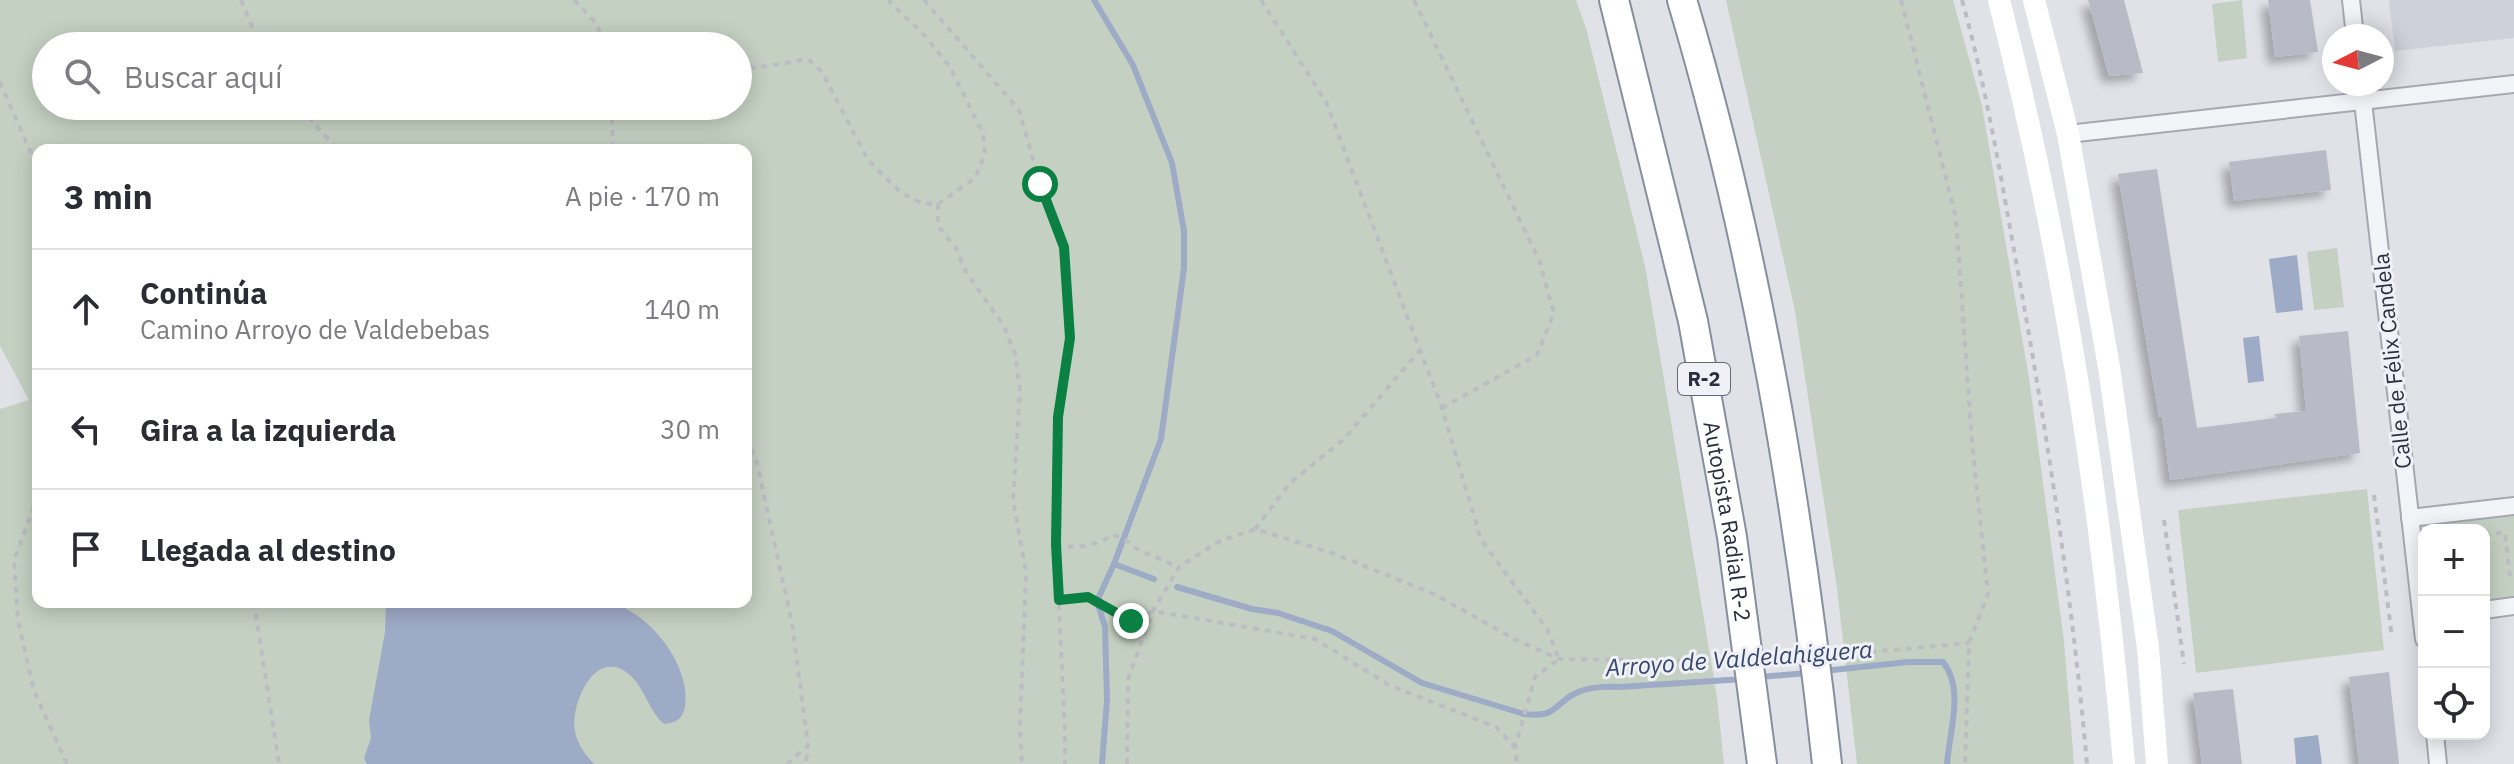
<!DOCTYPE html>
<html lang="es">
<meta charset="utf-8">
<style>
:root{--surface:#fff;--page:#f2f2f3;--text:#2b2b33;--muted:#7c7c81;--line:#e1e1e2}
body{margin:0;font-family:"IBM Plex Sans",sans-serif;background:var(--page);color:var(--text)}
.controls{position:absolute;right:24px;bottom:24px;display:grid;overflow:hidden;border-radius:16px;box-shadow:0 4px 20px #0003}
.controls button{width:72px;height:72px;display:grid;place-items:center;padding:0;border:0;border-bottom:2px solid var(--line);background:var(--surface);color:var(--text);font:40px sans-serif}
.compass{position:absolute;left:2322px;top:24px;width:72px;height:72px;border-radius:50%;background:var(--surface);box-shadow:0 4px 20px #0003;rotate:264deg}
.stop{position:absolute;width:24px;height:24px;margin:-18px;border:6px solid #0b8043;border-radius:50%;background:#fff}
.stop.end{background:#0b8043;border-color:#fff;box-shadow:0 2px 8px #0008}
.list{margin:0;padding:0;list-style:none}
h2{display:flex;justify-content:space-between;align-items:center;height:104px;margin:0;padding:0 32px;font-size:34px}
h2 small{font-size:26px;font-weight:400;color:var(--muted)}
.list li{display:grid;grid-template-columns:52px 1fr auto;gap:24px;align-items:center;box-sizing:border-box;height:120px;padding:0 32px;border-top:2px solid var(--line)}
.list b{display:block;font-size:30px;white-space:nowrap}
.list p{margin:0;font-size:26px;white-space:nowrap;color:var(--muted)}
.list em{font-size:26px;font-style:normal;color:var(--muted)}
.icon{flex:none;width:44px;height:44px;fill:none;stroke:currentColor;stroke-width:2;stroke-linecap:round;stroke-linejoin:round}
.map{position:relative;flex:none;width:2514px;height:764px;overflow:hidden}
.search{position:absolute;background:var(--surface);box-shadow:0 4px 20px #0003;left:32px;top:32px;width:720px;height:88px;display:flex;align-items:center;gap:20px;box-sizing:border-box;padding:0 28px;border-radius:44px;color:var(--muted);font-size:30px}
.panel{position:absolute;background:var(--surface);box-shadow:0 4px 20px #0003;left:32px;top:144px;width:720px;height:464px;border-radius:16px}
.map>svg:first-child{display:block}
.built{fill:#cfd1da}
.green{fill:#c4d1c2;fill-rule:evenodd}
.water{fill:#9eabc6}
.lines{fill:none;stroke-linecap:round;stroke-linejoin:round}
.stream{stroke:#9eabc6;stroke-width:6}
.building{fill:#b8bbc5;filter:url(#shadow)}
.street-casing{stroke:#a6a8b2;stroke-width:20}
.highway-casing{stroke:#898e9e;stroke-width:32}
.path{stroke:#bbbdc3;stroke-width:4;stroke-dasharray:6 6;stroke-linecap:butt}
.street{stroke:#f3f4f7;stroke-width:16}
.secondary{stroke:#fff;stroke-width:22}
.highway{stroke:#fff;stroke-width:28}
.route{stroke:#0b8043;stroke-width:10}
.labels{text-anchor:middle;stroke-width:6;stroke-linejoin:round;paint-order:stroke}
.shield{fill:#f0f1f6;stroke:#656876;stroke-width:2}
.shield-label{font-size:20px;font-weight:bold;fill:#2a2e3f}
.street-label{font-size:22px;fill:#2a2e3f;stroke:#f0f1f6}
.water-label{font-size:24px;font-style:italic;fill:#37486f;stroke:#f0f1f6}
</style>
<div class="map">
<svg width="2514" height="764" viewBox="0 0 2514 764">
<defs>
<filter id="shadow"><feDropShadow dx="-7" dy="7" stdDeviation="4" flood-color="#0004"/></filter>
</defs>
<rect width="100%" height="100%" fill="#e0e2e8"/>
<!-- built -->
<polygon class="built" points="2389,0 2514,0 2514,38 2395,51"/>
<!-- green -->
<g class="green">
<path d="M 0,0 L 1576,0 L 1586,28 L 1645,266 L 1717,697 L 1724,764 L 0,764 L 0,409 L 29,400 L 0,346 ZM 46,46 L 738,46 L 738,106 L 46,106 ZM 38,150 L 746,150 L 746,602 L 38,602 Z"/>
<polygon points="1726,0 1953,0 1982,106 2029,378 2064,641 2074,764 1857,764 1837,588 1795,311"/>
<polygon points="2242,0 2247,58 2218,62 2212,4"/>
<polygon points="2337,248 2344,307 2314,310 2307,252"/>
<polygon points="2367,489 2384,650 2196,673 2178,510"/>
<polygon points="2514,511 2514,599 2484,603 2484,530 2433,530 2435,520"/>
</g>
<!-- water -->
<g class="water">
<polygon points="2297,255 2303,310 2276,313 2269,259"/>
<polygon points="2259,336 2264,381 2248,383 2243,338"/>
<path d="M 386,602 L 616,602 C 624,608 634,613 642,619 C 666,638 690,675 685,706 C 683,719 676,723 664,724 C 647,710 644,682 623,670 C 591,653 570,708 575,732 C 578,745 585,754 594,764 L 367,764 L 364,758 L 371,738 L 369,720 L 385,632 Z"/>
<polygon points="2318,735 2322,764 2296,764 2294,738"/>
</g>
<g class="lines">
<!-- stream -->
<g class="stream">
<polyline points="1094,0 1133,65 1172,163 1184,231 1184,268 1161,439 1114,564 1097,601 1105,627 1107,700 1102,764"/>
<polyline points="1114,564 1154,579"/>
<path d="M 1177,587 L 1252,609 L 1278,613 L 1332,631 L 1422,683 L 1524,714 C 1552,717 1550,711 1569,697 C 1583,687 1602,686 1619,687 L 1744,679"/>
<path d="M 1823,671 L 1908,662 L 1943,662 C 1965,689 1949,733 1947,764"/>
<polyline points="1759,677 1808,673"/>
</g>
</g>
<!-- building -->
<g class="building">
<polygon points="2088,0 2124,0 2143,73 2109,76"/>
<polygon points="2268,0 2310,0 2318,52 2275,57"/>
<polygon points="2326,150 2331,190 2234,201 2229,162"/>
<polygon points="2157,169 2197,428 2276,418 2275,414 2306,411 2299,336 2348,331 2360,453 2170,480 2162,416 2159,417 2118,174"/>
<polygon points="2389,672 2399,764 2359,764 2349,677"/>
<polygon points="2233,689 2242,764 2202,764 2193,693"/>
</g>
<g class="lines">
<!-- street casing -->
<g class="street-casing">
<g id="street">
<polyline points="2351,0 2355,36"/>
<polyline points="2361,84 2424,639"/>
<polyline points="2068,134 2514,84"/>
<polyline points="2410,518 2514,506"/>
<polyline points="2484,610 2514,606"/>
<polyline points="2435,734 2438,764"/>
</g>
</g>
<!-- highway casing -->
<g class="highway-casing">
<g id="highway">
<path id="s1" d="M 1614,0 L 1693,321 L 1732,537 L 1762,764"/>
<path d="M 1682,0 C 1756,248 1799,507 1827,764"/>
</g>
</g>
<!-- path -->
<g class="path">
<polyline points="241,0 260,46"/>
<polyline points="574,0 597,24 604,46"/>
<polyline points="924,0 1019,110 1040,184 1064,247 1070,338 1058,417 1056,544 1065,733 1065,764"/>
<polyline points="1261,0 1326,102 1442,408 1481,540 1547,629 1559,659 1535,677 1515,747 1517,764"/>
<polyline points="1414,0 1539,260 1554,313 1537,355 1442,408"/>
<polyline points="1901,0 1956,218 1972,442 1988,594 1969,643 1965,764"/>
<path d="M 1962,0 C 1986,86 2000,173 2016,261 C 2046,427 2072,595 2087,764"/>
<polyline points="738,63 755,68 808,59 822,72 868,160 900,192 921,203 938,204 975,178 985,154 983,134 950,67 925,36 888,0"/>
<polyline points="0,82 38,169"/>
<polyline points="303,106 313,123 339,150"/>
<polyline points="612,106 613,150"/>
<polyline points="938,204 938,226 956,248 966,272 1004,326 1015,354 1020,391 1013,500 1026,572 1020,728 1022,764"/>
<polyline points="746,438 756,459 792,623 808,745 806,764"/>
<polyline points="38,495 14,561 18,621 34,691 67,764"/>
<polyline points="2374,495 2392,638"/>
<polyline points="2164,520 2184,664"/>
<polyline points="1255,529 1290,483 1344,439 1420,350"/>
<polyline points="2484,535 2505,532 2510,578 2514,577"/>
<path d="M 1056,544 C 1078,550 1093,546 1113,535 L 1123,538 L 1137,549 L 1178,567"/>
<polyline points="1059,600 1088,597 1131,621 1153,611 1315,639 1389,685 1496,727 1515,747"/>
<polyline points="254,602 279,764"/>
<polyline points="1858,653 1969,643"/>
<polyline points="787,764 806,747"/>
<polyline points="1127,764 1128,679 1153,611 1179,567 1218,542 1255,529 1332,553 1434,594 1514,639 1559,659 1710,661"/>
</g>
<!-- street -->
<use href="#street" class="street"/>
<!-- secondary -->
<g class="secondary">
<path d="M 1999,0 C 2063,250 2102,507 2124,764"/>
<polyline points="2034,0 2068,134 2109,367 2148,648 2157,764"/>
</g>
<!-- highway -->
<use href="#highway" class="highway"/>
</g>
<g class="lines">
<!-- route -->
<polyline class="route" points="1040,184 1064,247 1070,338 1058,417 1056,544 1059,600 1088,597 1131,621"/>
</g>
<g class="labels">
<!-- shield labels -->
<rect class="shield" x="1678" y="363" width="52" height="32" rx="6"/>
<g class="shield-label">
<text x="1704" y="386">R-2</text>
</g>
<!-- street labels -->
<g class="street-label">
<text transform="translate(2392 361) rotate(-96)" y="8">Calle de Félix Candela</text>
<text dy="8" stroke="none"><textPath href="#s1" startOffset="534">Autopista Radial R-2</textPath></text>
</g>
<!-- water labels -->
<g class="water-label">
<text transform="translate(1739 659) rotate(-4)" y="8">Arroyo de Valdelahiguera</text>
</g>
</g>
</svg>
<div class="controls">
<button>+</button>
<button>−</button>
<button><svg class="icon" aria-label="locate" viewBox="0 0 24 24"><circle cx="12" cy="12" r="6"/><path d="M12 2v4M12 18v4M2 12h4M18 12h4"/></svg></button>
</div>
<svg class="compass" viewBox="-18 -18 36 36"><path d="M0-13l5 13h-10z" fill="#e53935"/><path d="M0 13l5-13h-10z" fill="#7c7c81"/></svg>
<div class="stop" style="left:1040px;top:184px"></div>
<div class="stop end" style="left:1131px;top:621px"></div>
<div class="search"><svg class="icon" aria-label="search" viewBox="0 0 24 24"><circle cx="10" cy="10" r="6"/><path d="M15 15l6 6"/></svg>Buscar aquí</div>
<section class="panel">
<h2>3 min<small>A pie · 170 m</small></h2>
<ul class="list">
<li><svg class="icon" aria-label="ahead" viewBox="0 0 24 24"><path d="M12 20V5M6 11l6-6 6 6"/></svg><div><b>Continúa</b><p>Camino Arroyo de Valdebebas</p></div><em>140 m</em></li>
<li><svg class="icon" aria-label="left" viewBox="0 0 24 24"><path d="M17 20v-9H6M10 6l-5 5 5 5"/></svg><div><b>Gira a la izquierda</b></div><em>30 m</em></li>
<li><svg class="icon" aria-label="arrive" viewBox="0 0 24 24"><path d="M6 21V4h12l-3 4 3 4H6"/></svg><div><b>Llegada al destino</b></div></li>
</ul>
</section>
</div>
